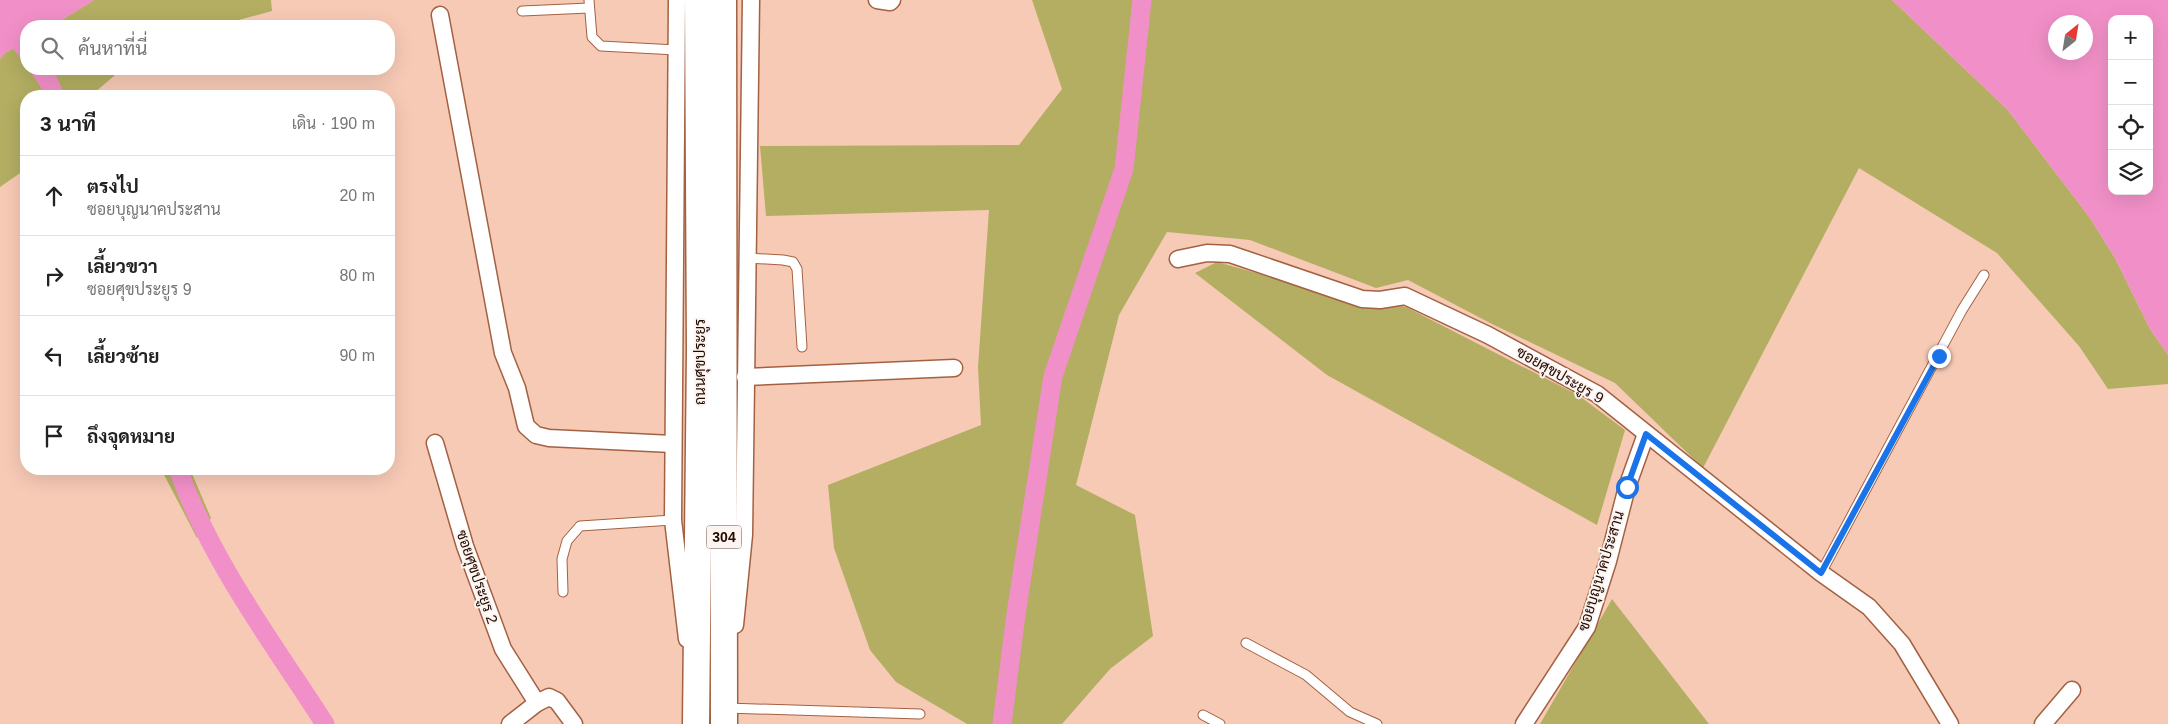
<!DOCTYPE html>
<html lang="th">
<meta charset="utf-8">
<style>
:root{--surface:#fff;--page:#f2f2f2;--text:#222;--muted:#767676;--line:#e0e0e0}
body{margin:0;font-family:Helvetica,Sarabun,sans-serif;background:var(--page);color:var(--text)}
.controls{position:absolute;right:15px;top:15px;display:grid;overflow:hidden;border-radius:10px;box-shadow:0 5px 20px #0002}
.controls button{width:45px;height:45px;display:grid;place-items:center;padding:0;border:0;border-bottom:1px solid var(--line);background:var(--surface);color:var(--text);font:25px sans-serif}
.compass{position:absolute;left:2048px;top:15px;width:45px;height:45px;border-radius:50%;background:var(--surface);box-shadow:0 5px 20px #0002;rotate:30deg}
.stop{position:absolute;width:15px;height:15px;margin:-11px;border:4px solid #1a73e8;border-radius:50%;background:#fff}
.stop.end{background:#1a73e8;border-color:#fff;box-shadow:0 1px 5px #0008}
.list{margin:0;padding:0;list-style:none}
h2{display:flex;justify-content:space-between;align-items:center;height:65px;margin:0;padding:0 20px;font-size:21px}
h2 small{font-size:16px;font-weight:400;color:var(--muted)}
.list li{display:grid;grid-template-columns:32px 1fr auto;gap:15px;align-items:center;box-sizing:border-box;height:80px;padding:0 20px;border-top:1px solid var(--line)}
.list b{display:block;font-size:19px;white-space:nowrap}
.list p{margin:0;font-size:16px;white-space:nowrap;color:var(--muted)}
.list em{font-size:16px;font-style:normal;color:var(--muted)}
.icon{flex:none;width:28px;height:28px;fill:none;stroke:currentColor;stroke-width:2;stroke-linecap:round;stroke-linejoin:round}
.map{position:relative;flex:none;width:2168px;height:724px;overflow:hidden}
.search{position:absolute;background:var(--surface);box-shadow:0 5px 20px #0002;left:20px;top:20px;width:375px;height:55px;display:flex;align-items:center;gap:12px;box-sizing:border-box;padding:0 18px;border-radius:20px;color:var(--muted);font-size:19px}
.panel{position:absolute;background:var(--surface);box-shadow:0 5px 20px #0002;left:20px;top:90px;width:375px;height:385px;border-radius:20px}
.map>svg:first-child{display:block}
.green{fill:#b3ae62}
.water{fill:#f190c8;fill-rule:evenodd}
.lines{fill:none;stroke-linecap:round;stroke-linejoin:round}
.canal{stroke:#f190c8;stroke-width:19}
.lane-casing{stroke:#a36142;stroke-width:11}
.street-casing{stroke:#a36142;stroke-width:19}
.primary-casing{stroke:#a36142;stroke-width:29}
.lane{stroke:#fff;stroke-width:9}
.street{stroke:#fff;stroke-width:16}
.primary{stroke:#fff;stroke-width:26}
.route{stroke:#1a73e8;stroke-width:6}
.labels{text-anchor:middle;stroke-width:4;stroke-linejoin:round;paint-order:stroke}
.shield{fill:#fcf4f1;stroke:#645049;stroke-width:1}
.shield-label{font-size:14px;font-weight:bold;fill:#230a01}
.street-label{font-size:15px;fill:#230a01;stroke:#fcf4f1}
</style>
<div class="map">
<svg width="2168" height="724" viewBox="0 0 2168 724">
<rect width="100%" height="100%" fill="#f7cab6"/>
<!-- green -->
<g class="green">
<polygon points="94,0 271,0 272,11 217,26 52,26"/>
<polygon points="1032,0 1892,0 2007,109 2090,218 2115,258 2150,329 2168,355 2168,384 2108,389 2079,346 1997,253 1859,168 1703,468 1615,383 1492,324 1408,280 1376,288 1250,240 1167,232 1119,315 1076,485 1135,515 1153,636 1110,669 1062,724 967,724 896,682 870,650 834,548 828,485 981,425 978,367 989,210 766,216 760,146 1019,145 1062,89"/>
<polygon points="26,41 26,69 122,69 93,94 93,96 26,96 26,169 0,187 0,59 5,53"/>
<polygon points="1217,262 1296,284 1406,307 1578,395 1625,430 1597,525 1327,375 1195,273"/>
<polygon points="161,469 190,469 211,518 197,538"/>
<polygon points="1612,599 1709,724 1540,724"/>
</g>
<!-- water -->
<g class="water">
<polygon points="0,0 94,0 52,26 26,26 26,41 5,53 0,59"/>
<path d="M 1892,0 L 2168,0 L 2168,355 L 2150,329 L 2115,258 L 2090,218 L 2007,109 ZM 2112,19 L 2149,19 L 2149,191 L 2112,191 ZM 2056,22 L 2086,22 L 2086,52 L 2056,52 Z"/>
</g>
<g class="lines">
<!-- canal -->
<g class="canal">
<polyline points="0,14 26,50"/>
<polyline points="40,69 47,79 55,96"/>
<path d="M 178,469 C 211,561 272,642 325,724"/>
<polyline points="1002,724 1016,614 1053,376 1124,169 1142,0"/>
</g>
<!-- lane casing -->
<g class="lane-casing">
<g id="lane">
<polyline points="589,0 592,37 601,46 676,50"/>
<polyline points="522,11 589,8"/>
<polyline points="747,258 783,260 793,262 797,269 802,347"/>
<polyline points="1821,573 1962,310 1984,275"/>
<polyline points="563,592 562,559 567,541 580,526 673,520"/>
<polyline points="1246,643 1306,675 1350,712 1377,724"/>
<polyline points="726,708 920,714"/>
<polyline points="1203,715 1220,724"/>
</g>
</g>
<!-- street casing -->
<g class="street-casing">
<g id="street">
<polyline points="677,0 673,520 687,639"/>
<polyline points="877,0 890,2 892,0"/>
<polyline points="440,15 503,353 517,388 526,426 536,435 549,438 672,444"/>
<polyline points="1178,259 1207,253 1230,254 1362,299 1380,300 1405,296 1488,335 1597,394 1821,573 1869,607 1902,644 1950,724"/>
<polyline points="745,377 954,368"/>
<polyline points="435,443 465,546 503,649 537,703"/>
<polyline points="735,625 744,535 751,0"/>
<polyline points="510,724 537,703 549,697 557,701 574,724"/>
<polyline points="1524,724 1587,627 1608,561 1627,487 1646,434"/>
<polyline points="2043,724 2072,690"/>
</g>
</g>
<!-- primary casing -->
<g class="primary-casing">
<g id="primary">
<polyline points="723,0 724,724"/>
<polyline points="696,724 700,350 698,0"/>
</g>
</g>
<!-- lane -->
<use href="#lane" class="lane"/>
<!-- street -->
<use href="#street" class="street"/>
<!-- primary -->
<use href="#primary" class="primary"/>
</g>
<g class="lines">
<!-- route -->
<polyline class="route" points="1627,487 1646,434 1821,573 1939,356"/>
</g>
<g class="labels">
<!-- shield labels -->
<rect class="shield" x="706.5" y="525.5" width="35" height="23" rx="4"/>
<g class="shield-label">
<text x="724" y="542">304</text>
</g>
<!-- street labels -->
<g class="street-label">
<text transform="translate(700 362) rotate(-90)" y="5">ถนนศุขประยูร</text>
<text transform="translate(1560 375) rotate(30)" y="5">ซอยศุขประยูร 9</text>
<text transform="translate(1601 571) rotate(-73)" y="5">ซอยบุญนาคประสาน</text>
<text transform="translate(477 577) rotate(71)" y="5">ซอยศุขประยูร 2</text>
</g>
</g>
</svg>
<div class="controls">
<button>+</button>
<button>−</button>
<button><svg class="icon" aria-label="locate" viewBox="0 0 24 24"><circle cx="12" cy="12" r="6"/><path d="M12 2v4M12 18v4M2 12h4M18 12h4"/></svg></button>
<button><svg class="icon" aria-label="layers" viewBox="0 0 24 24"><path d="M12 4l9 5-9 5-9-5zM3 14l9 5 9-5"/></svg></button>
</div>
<svg class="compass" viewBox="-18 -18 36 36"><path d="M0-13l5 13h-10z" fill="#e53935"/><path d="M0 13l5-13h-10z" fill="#767676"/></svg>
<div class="stop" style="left:1627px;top:487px"></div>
<div class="stop end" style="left:1939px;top:356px"></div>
<div class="search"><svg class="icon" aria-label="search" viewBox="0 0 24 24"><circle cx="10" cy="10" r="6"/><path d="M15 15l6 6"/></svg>ค้นหาที่นี่</div>
<section class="panel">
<h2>3 นาที<small>เดิน · 190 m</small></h2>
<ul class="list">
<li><svg class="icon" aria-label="ahead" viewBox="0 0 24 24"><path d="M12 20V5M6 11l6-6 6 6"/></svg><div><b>ตรงไป</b><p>ซอยบุญนาคประสาน</p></div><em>20 m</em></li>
<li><svg class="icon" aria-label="right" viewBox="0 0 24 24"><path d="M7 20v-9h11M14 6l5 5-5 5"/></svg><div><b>เลี้ยวขวา</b><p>ซอยศุขประยูร 9</p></div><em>80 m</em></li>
<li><svg class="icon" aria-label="left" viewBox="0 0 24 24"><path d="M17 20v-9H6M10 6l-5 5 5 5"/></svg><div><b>เลี้ยวซ้าย</b></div><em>90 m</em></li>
<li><svg class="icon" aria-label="arrive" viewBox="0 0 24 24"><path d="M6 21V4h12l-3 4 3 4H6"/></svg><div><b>ถึงจุดหมาย</b></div></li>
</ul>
</section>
</div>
